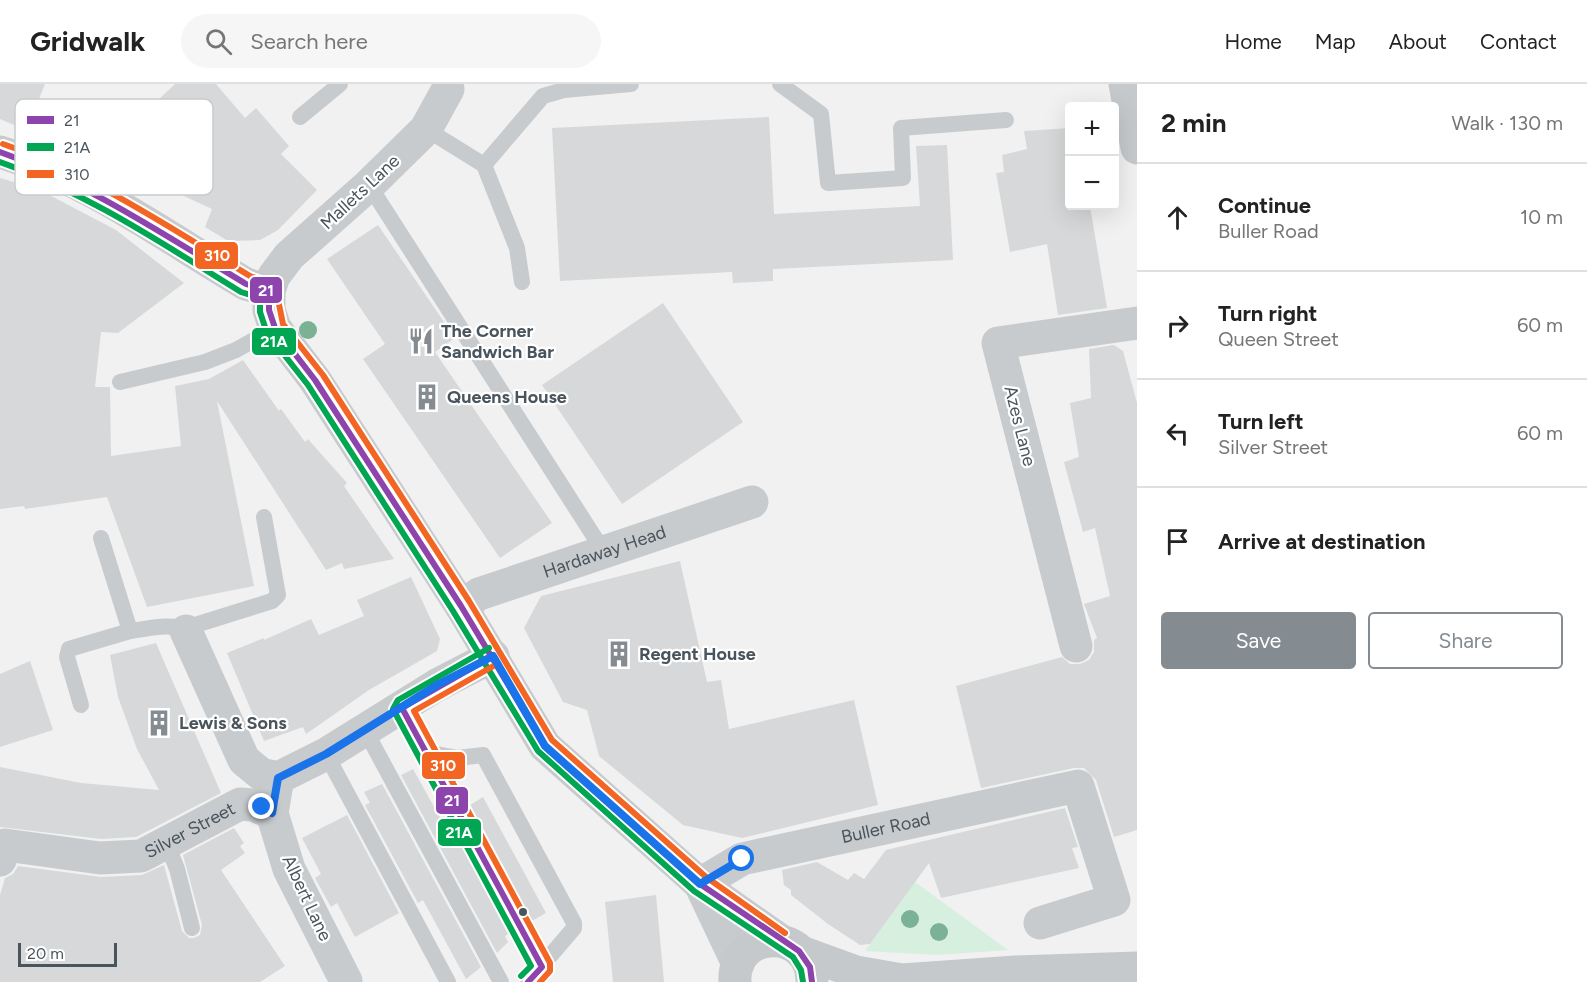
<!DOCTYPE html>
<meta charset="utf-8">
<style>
:root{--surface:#fff;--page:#f6f6f6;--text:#222;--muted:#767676;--line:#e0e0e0;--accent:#848b91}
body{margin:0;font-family:Figtree,sans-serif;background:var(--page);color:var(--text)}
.controls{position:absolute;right:18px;top:18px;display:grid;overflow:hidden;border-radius:6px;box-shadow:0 6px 24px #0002}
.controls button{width:54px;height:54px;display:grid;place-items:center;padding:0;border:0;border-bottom:2px solid var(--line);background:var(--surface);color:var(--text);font:30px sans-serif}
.scale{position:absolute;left:18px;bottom:15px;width:99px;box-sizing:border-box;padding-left:6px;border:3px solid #49545d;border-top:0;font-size:16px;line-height:21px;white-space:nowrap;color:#49545d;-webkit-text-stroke:4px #fff;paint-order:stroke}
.stop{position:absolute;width:18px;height:18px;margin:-14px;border:4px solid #1a73e8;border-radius:50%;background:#fff}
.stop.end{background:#1a73e8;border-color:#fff;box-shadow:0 2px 6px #0008}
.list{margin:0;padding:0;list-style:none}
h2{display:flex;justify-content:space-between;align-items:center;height:78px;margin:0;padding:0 24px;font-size:26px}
h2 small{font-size:20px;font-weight:400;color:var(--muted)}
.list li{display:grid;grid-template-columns:39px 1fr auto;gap:18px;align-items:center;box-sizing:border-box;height:108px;padding:0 24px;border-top:2px solid var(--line)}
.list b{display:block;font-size:22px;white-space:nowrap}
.list p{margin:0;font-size:20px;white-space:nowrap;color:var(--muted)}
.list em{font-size:20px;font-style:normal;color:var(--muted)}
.actions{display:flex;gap:12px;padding:18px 24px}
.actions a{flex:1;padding:14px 0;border:2px solid var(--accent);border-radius:6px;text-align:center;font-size:21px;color:var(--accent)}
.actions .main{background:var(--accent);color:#fff}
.icon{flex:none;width:33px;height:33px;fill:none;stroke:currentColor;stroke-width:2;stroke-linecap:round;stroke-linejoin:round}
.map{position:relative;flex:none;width:1137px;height:898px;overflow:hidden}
header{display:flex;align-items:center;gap:36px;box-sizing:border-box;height:84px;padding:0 30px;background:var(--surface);border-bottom:2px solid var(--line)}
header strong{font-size:28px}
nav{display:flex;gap:33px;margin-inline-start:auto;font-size:21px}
.search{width:420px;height:54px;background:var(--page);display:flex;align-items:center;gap:15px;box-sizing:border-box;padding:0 21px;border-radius:33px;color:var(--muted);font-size:22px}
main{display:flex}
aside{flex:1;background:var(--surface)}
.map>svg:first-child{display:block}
.green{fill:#d7efdf}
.building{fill:#d7d8d9}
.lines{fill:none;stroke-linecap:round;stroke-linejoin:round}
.lane{stroke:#c8cbcd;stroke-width:16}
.street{stroke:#c8cbcd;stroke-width:33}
.primary{stroke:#c6c9cc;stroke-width:33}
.bus-1-casing{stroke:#fff;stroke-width:10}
.bus-2-casing{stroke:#fff;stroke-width:10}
.bus-3-casing{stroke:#fff;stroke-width:10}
.bus-1{stroke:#8e44ad;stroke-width:6}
.bus-2{stroke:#00a651;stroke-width:6}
.bus-3{stroke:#f26522;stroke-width:6}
.tree{fill:#7bb195}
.route{stroke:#1a73e8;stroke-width:8}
.bus-dot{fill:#49545d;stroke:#fff;stroke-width:2}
.labels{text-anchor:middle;stroke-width:4.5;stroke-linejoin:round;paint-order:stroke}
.street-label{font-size:18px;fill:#49545d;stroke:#fff}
.poi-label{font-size:18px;font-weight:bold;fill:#49545d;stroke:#fff;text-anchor:start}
.key{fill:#fff;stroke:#c8ccce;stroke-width:1.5}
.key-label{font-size:16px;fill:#49545d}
.line-badge{stroke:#fff;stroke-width:2}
.badge-label{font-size:16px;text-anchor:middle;font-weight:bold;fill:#fff}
</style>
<header>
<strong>Gridwalk</strong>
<div class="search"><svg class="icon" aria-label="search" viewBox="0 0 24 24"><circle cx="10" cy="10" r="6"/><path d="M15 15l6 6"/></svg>Search here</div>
<nav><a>Home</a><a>Map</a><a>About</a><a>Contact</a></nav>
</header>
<main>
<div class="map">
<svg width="1137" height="898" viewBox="0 0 1137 898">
<rect width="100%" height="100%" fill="#f1f1f1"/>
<!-- green -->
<polygon class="green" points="915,798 1008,866 937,871 865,867"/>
<!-- building -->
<g class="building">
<polygon points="0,0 45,0 39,15 123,49 175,0 216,0 245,34 256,24 289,62 281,70 317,106 278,146 260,156 228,157 205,143 212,125 158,100 142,96 124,76 91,80 97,74 87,70 86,72 0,35"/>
<polygon points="769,33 774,130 920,122 916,62 947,61 953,176 773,185 773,197 733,199 732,188 560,197 552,44"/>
<polygon points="1070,44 1070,122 1090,122 1107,224 1058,231 1047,160 1010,168 996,89 1004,88 1002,71 1027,65 1024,47"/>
<polygon points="0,94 38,105 116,146 184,199 118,249 101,248 95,303 110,303 111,372 181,362 175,302 209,295 243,276 279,327 281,325 305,358 308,355 347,399 344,402 394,475 344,485 342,479 326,486 217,317 254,502 147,523 107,413 25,425 24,422 0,425"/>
<polygon points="378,141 455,254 435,268 552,439 500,474 363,275 385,260 327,175"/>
<polygon points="663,219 743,338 622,420 542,301"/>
<polygon points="1114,261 1123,267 1137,319 1137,746 1114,753 1096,696 1084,684 1074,684 981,704 956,602 1062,573 1070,580 1080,580 1089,576 1094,568 1094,556 1097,554 1084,520 1110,512 1095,444 1083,448 1064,378 1079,373 1070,319 1091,314 1089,265"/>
<polygon points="680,477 707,598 721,596 729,645 854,616 878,721 742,754 683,741 599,672 587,626 563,618 524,544 541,512"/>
<polygon points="411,493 440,555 437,567 369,606 306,650 303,643 264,657 227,569 264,554 264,556 311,535 319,551 364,532 357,516"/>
<polygon points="156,559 221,709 136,753 101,755 0,743 0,683 81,699 159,706 137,665 118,613 110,571"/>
<polygon points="30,577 53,646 0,663 0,590"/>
<polygon points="413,685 443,739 450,734 511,848 505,852 508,858 497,869 401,691"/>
<polygon points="382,700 481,883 466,895 423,816 418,819 365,721 370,719 364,708"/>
<polygon points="483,713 546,829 530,838 467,723"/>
<polygon points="1065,724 1078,763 1072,764 1079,784 941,814 929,779 870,860 860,861 828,840 791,811 791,806 784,801 782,786 817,778 848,796 854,789 864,795 886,766"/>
<polygon points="347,731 399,829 355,853 337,819 331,823 315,794 321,790 302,754"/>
<polygon points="234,744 244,759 240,762 245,769 221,786 285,882 260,898 0,898 0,811 5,794 13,790 18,782 101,793 142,791 164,781 182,847 189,854 194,854 200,851 202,841 183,771"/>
<polygon points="656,811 664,898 613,898 605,818"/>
</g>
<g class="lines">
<!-- lane -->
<g class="lane">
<polyline points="780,0 821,30 828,99 903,94 901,44 1006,36"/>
<polyline points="300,33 340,0"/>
<polyline points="426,45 484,81 517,164 522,198"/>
<polyline points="484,81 543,12 564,6 631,0"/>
<polyline points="369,101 604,468"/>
<polyline points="120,298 205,278 236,266 275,244"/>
<path d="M 101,454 L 130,547 C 147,545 171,538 186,547 L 192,542 L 272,517 L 278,511 L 264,433"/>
<polyline points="81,621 67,573 69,565 130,547"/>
<polyline points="402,624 542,883"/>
<polyline points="365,646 501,898"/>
<polyline points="426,668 458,674 483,671 574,839 574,844 528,898"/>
<polyline points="326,670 448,898"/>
<polyline points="167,760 177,785 192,844"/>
</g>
<!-- street -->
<g class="street">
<polyline points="448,5 426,45 369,101 289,172 274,192 269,207 269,226 275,244 315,296 461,522 545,662 700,800 780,856"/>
<path d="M 0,68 C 90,96 166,153 246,200 L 269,207"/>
<path id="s1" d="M 461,522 L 479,510 L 752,418"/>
<polyline points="186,547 244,676 261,690 278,694"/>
<polyline points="1076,562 998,259 1137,239"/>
<path id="s2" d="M 0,776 L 5,761 L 100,774 L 141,772 L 240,720 L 253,721 L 272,729"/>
<path id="s3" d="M 700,800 L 742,775 L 1078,702 L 1114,816 L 1040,839"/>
<polyline points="701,802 738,880"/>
<polyline points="346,897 289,785 272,729 278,694 326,670 437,601 493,572"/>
</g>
<!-- primary -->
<g class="primary">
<polyline points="1125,0 1137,64"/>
<polyline points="801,868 856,888 902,896 1016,888 1137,884"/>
<path d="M 735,898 C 732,844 813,842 812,898"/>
</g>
<!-- bus-1 casing -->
<g class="bus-1-casing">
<g id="bus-1">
<path d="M 0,68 C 89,100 166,152 246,200 L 269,207 L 269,226 L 275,244 L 315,296 L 461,522 L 545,662 L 700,800 L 799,867 L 810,883 L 812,898"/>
<polyline points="493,572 402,624 542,883 528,898"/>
</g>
</g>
<!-- bus-2 casing -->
<g class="bus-2-casing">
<g id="bus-2">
<path d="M 0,78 C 87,109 163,160 241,208 L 260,214 L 260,228 L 267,249 L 308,301 L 453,527 L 538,667 L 694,807 L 793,873 L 801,886 L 803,898"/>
<polyline points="489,564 398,616 393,625 531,882 521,892"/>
</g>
</g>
<!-- bus-3 casing -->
<g class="bus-3-casing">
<g id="bus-3">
<path d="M 3,60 C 92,91 169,143 250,192 L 275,201 L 283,240 L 323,291 L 469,517 L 552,656 L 706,793 L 785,849"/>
<polyline points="497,580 414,627 550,879 550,887 540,898"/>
</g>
</g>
<!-- bus-1 -->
<use href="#bus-1" class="bus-1"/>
<!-- bus-2 -->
<use href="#bus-2" class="bus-2"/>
<!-- bus-3 -->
<use href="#bus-3" class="bus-3"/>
</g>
<!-- trees -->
<g class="tree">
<circle cx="308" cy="246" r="9"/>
<circle cx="910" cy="835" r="9"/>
<circle cx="939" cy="848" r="9"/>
</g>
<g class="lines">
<!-- route -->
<polyline class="route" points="262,723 272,729 278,694 326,670 437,601 493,572 545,662 700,800 742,775"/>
</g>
<!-- icons -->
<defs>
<g id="restaurant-bare" transform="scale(2.07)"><path d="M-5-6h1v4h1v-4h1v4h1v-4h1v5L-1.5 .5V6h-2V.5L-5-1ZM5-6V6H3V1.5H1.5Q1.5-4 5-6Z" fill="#848b91" stroke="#fff" stroke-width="2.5" paint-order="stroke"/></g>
<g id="building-bare" transform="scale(2.07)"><path d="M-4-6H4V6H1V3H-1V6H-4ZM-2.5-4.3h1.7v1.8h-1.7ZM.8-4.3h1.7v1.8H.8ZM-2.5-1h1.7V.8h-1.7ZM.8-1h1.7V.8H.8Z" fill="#848b91" stroke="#fff" stroke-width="2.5" paint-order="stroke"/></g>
</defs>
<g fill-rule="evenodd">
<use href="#restaurant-bare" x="421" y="257"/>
<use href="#building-bare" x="427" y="313"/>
<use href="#building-bare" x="619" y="570"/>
<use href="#building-bare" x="159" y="639"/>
</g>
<!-- markers -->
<circle class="bus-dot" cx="523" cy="828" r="5"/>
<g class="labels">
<!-- street labels -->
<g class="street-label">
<text transform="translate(360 108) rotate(-43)" y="6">Mallets Lane</text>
<text transform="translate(1020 342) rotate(76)" y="6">Azes Lane</text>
<text dy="6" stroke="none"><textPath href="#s1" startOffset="154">Hardaway Head</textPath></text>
<text dy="6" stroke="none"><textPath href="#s3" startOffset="196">Buller Road</textPath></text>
<text dy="6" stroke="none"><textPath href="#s2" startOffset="208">Silver Street</textPath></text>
<text transform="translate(307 814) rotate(65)" y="6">Albert Lane</text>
</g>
<!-- poi labels -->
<g class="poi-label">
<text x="441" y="253">The Corner<tspan x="441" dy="21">Sandwich Bar</tspan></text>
<text x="447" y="319">Queens House</text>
<text x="639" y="576">Regent House</text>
<text x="179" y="645">Lewis &amp; Sons</text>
</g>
</g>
<!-- legend -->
<rect x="15" y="15" width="198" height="96" rx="9" class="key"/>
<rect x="27" y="32" width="27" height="8" fill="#8e44ad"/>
<rect x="27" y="59" width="27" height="8" fill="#00a651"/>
<rect x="27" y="86" width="27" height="8" fill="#f26522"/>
<g class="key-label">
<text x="64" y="42">21</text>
<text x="64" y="69">21A</text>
<text x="64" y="96">310</text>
</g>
<g class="line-badge">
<rect x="194" y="157" width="45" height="29" rx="6" fill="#f26522"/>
<rect x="249" y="192" width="34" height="28" rx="6" fill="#8e44ad"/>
<rect x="251" y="243" width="46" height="29" rx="6" fill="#00a651"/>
<rect x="421" y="667" width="45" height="29" rx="6" fill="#f26522"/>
<rect x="435" y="702" width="34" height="29" rx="6" fill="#8e44ad"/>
<rect x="437" y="734" width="45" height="29" rx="6" fill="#00a651"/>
</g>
<g class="badge-label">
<text x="217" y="177">310</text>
<text x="266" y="212">21</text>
<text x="274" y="263">21A</text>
<text x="443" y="687">310</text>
<text x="452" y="722">21</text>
<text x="459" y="754">21A</text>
</g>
</svg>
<div class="controls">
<button>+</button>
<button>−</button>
</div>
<div class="scale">20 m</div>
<div class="stop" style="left:742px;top:775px"></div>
<div class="stop end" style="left:262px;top:723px"></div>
</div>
<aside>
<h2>2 min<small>Walk · 130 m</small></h2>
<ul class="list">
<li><svg class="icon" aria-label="ahead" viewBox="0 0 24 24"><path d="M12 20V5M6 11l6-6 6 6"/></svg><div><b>Continue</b><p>Buller Road</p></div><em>10 m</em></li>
<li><svg class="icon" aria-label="right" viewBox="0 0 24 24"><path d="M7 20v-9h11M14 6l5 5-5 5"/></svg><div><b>Turn right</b><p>Queen Street</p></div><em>60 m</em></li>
<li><svg class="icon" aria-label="left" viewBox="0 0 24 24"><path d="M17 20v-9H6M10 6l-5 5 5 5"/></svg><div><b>Turn left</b><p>Silver Street</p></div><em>60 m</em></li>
<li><svg class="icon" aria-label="arrive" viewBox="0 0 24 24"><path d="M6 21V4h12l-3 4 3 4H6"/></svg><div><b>Arrive at destination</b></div></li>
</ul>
<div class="actions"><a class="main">Save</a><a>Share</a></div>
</aside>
</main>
